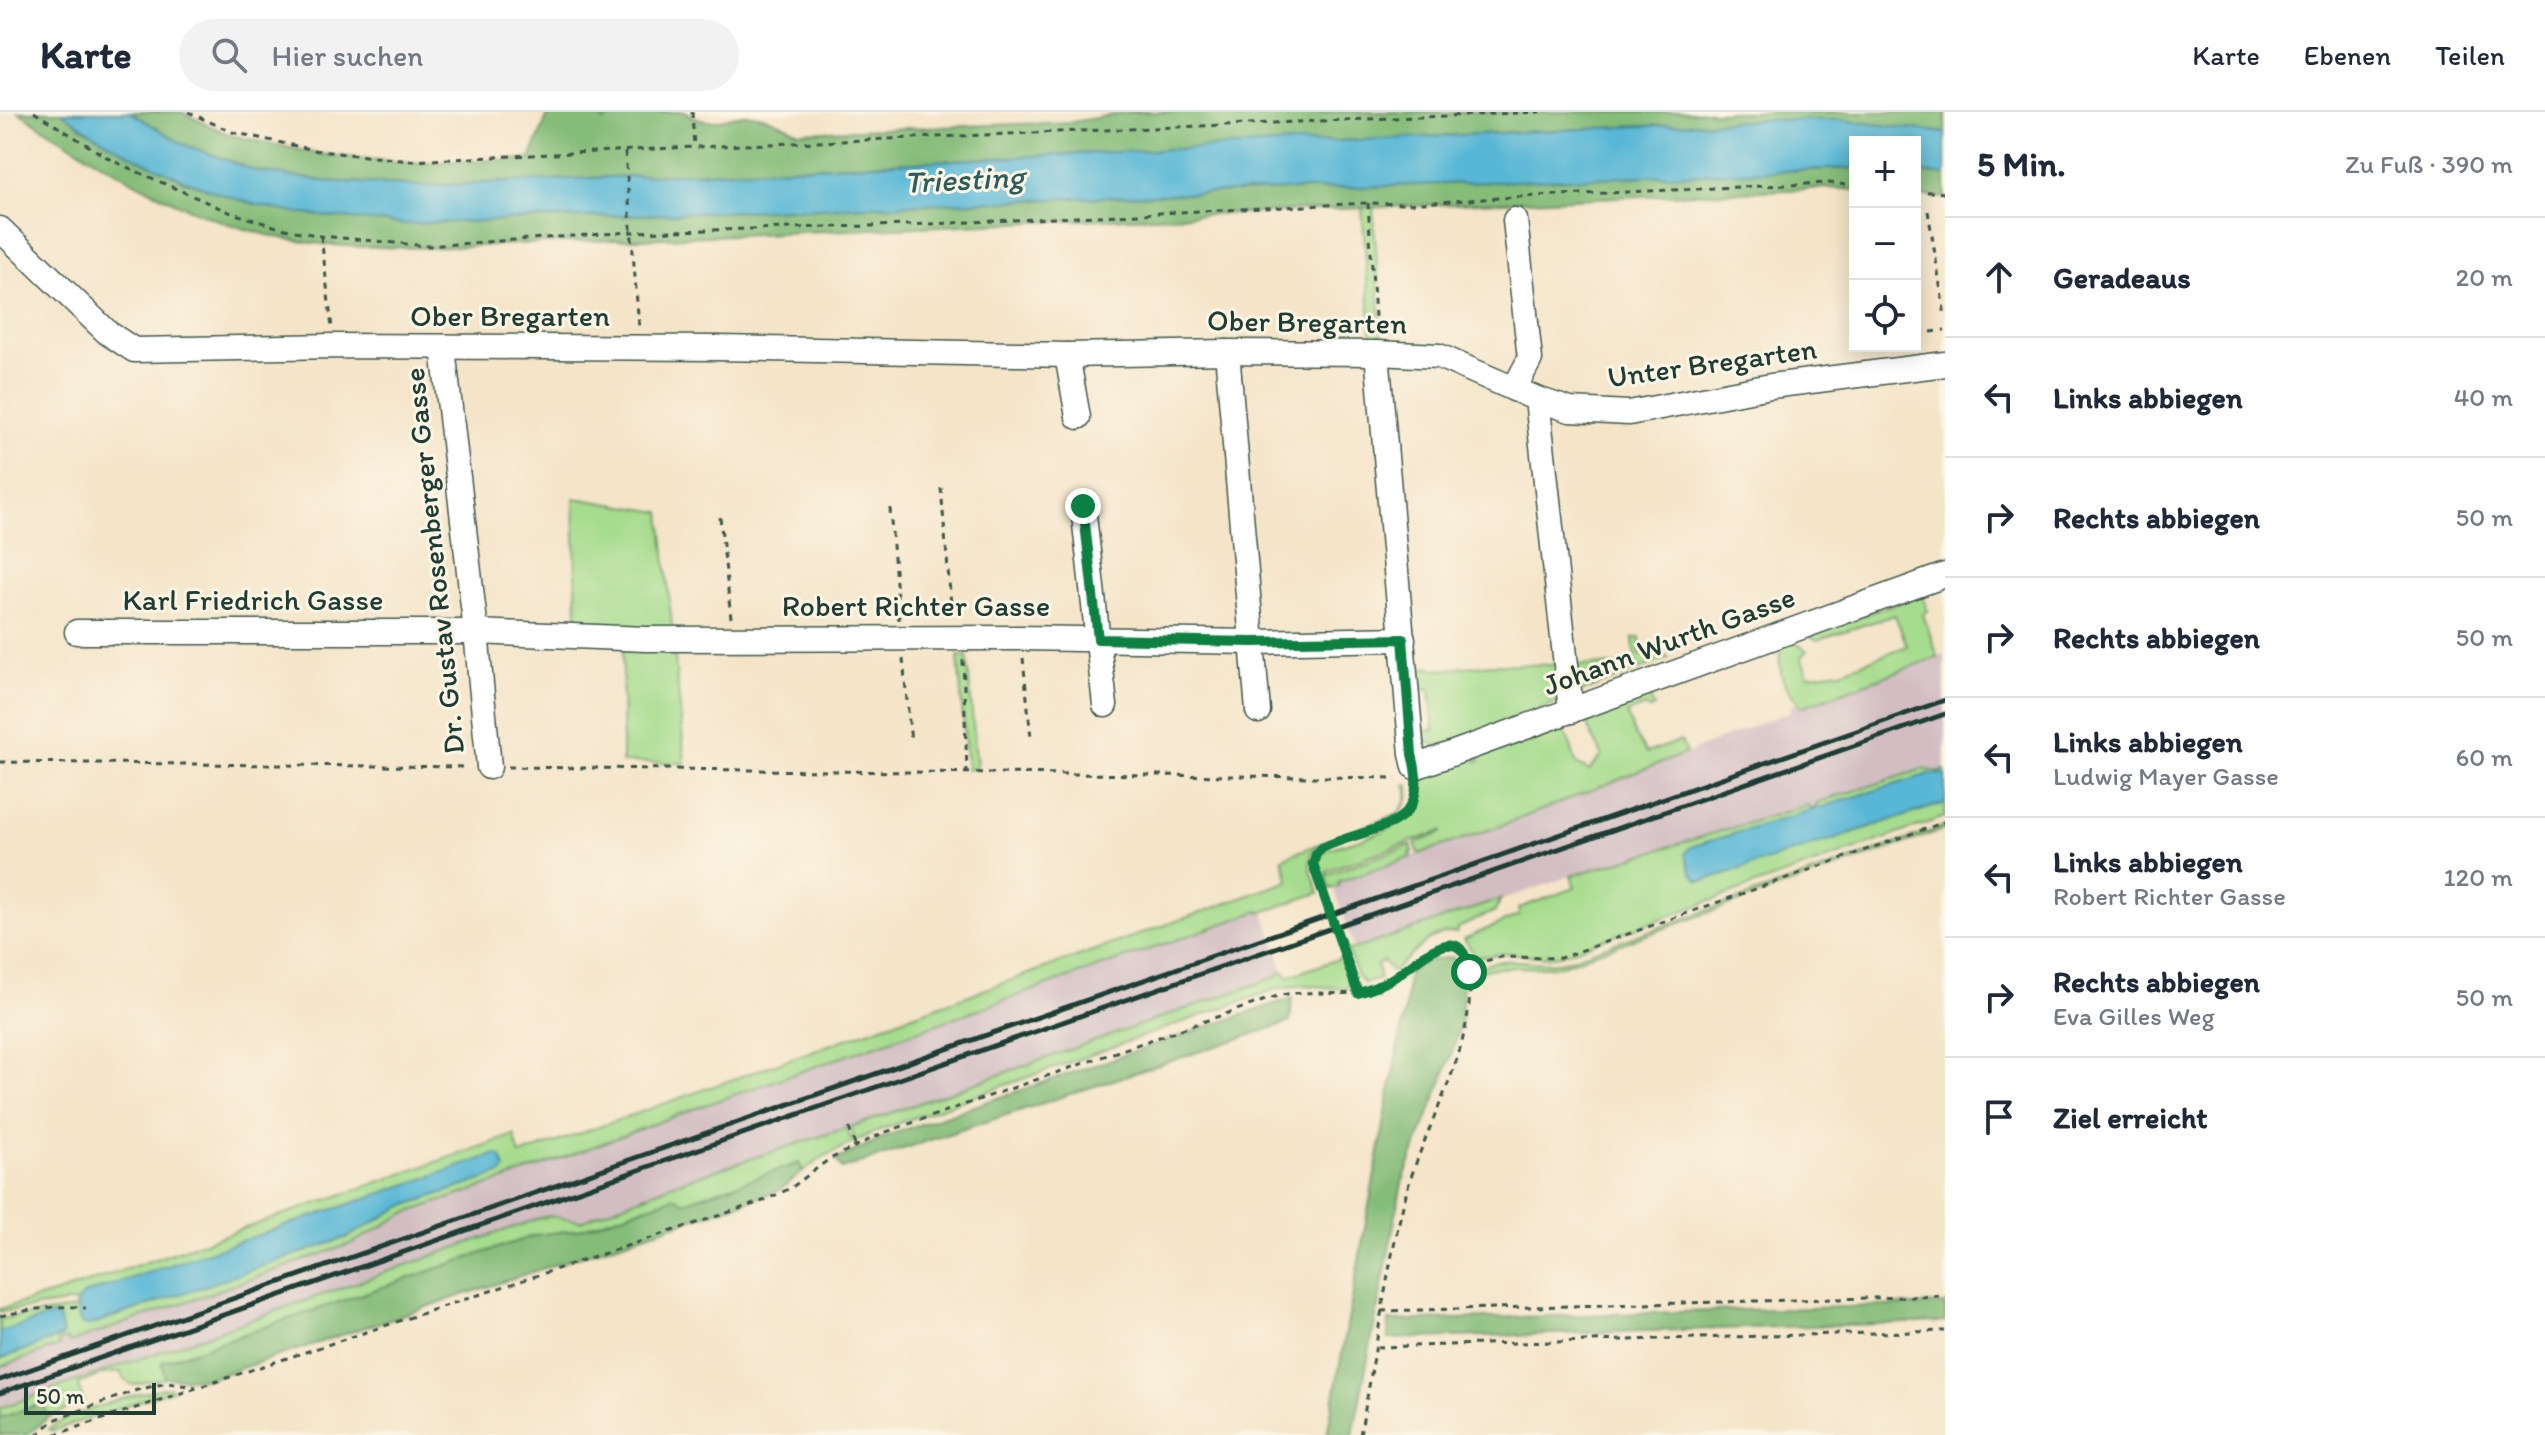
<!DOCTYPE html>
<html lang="de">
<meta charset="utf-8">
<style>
:root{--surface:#fff;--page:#f2f2f3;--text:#1f2937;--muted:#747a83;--line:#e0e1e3}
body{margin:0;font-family:Itim,sans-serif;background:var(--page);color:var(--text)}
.controls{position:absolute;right:24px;top:24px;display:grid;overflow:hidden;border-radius:0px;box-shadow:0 4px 20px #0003}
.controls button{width:72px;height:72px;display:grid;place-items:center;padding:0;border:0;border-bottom:2px solid var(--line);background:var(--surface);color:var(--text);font:40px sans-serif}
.scale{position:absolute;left:24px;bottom:20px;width:132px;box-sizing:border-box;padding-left:8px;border:4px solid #1f3d34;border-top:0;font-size:22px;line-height:28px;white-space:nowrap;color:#1f3d34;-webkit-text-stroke:6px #fcf5e5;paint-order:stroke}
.stop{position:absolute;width:24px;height:24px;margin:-18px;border:6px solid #0b8043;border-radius:50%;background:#fff}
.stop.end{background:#0b8043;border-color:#fff;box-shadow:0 2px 8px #0008}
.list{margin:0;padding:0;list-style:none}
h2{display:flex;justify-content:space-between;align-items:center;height:104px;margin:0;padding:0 32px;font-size:34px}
h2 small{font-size:26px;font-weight:400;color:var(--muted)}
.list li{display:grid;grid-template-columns:52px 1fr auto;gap:24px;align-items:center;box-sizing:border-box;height:120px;padding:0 32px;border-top:2px solid var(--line)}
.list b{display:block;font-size:30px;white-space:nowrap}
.list p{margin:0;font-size:26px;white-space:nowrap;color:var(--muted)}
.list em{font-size:26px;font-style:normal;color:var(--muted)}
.icon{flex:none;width:44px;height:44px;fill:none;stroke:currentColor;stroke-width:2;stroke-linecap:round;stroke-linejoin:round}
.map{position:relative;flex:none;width:1945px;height:1323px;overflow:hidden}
header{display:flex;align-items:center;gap:48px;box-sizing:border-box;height:112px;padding:0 40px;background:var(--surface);border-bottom:2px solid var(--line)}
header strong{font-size:38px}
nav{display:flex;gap:44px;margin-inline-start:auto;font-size:28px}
.search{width:560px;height:72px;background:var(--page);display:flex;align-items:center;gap:20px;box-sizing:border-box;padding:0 28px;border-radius:44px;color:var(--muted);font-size:30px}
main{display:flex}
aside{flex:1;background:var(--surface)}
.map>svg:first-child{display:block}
.industrial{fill:#d2bec2}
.green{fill:#a6dc8d;stroke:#628c60;stroke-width:2}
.forest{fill:#84bc78;stroke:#527c56;stroke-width:2}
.water{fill:#58b7d6;stroke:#3c7a85;stroke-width:2}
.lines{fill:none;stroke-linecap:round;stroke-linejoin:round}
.minor-casing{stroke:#3f564a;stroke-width:27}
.path{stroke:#3f564a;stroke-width:3;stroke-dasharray:6 6;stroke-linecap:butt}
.minor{stroke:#fff;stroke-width:24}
.rail{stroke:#1f3d34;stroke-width:5}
.route{stroke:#0b8043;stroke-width:10}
.labels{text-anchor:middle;stroke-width:6;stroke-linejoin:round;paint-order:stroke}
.street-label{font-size:30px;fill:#1f3d34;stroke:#fcf5e5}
.water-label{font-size:32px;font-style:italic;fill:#2d5c5c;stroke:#fcf5e5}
</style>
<header>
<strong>Karte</strong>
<div class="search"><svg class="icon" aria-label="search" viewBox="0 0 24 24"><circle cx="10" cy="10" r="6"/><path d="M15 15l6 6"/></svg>Hier suchen</div>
<nav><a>Karte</a><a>Ebenen</a><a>Teilen</a></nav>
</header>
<main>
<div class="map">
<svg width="1945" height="1323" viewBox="0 0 1945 1323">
<rect width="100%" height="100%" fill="#fcf5e5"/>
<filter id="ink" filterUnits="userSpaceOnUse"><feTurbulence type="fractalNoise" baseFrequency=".0125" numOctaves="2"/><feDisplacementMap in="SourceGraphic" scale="16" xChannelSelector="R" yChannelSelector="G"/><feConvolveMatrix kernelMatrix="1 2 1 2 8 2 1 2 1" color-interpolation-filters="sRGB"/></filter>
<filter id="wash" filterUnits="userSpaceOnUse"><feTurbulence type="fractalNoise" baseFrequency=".006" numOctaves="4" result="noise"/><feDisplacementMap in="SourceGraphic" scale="32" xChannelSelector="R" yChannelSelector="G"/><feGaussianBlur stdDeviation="1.8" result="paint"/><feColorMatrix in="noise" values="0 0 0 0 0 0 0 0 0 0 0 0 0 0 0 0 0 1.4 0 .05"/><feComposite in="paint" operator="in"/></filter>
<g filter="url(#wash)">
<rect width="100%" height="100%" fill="#f4e4c8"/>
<!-- industrial -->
<g class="industrial">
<polygon points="1945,542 1945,658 1939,660 1923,657 1816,691 1817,695 1809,698 1807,693 1571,764 1364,835 1354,835 1334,776 1339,774 1338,770 1588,681 1791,599 1790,594 1799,590 1801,594"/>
<polygon points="1259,799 1261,801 1264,800 1284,859 1279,861 1280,864 851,1015 679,1070 581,1109 550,1104 540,1106 0,1296 0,1255 58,1234 57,1230 67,1227 69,1230 353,1131 404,1102 507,1067 694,997"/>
</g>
<!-- green -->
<g class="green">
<polygon points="1373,94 1382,231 1372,231 1362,95"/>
<polygon points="574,386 661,400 685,651 622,650 623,514 577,507"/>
<path d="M 1922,482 L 1928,499 L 1923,502 L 1938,545 L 1801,595 C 1798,588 1792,584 1788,578 C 1780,565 1776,544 1785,531 L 1797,531 L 1807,539 L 1801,545 L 1808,563 L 1841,559 L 1907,534 L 1895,503 L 1817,528 L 1808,523 Z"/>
<polygon points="1633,526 1640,526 1640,543 1662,543 1669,546 1579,581 1576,553 1635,554"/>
<polygon points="958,544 967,544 977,657 967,657"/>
<polygon points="1559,546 1563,588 1436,635 1426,628 1423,619 1434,618 1430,577 1420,576 1418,554 1440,558 1492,552 1553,553"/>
<path d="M 1646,584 L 1650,586 L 1654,595 L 1648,598 L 1646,594 L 1627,601 L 1633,619 L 1646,641 L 1681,629 L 1686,641 L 1506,712 L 1419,742 L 1415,731 L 1442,721 L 1442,719 L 1328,758 L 1323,768 C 1319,754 1315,747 1328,737 C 1354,728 1406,718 1419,692 C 1424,682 1424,671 1427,661 L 1475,644 L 1477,650 L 1480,649 L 1478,643 L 1560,615 L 1567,624 L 1577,652 L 1589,659 L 1602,644 C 1598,630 1585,619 1587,605 Z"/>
<polygon points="1923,657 1939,660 1945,658 1945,705 1560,843 1544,845 1509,841 1476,845 1464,827 1519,803 1519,796 1575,776 1571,764 1808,693 1810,697 1817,695 1816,691"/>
<path d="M 1405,673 L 1409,673 C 1414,723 1337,711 1312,739 L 1310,755 L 1319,781 L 1260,801 L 1259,799 L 694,997 L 507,1067 L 404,1102 L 353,1131 L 69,1231 L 67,1227 L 58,1230 L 59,1234 L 0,1255 L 0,1207 L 75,1197 L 75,1190 L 0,1200 L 0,1197 L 60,1180 L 514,1023 L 520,1043 L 1289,769 L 1282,746 L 1397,702 C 1406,694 1411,685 1405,673 Z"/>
<path d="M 1945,714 L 1945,717 L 1562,853 C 1535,859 1508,851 1481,859 L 1479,856 C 1505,840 1538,857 1567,848 Z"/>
<polygon points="1411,733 1413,740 1410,741 1411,745 1338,770 1339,774 1330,777 1326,766 1330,761"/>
<path d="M 1501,787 L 1495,799 L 1458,816 L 1457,821 C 1428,818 1412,845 1392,860 L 1384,849 L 1377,852 L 1380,867 L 1364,871 L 1357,864 L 1348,838 L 1364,834 Z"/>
<polygon points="1341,846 1350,872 1345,877 1306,873 1279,876 879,1018 823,1045 803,1060 799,1052 684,1090 675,1085 577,1118 536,1123 162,1250 165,1266 132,1273 125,1268 121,1260 104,1262 78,1272 84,1290 48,1306 43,1291 0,1306 0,1296 540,1106 550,1104 581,1109 679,1070 846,1016 851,1027 854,1025 851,1015 1279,864 1279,861 1284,859 1287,865"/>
<path d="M 169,1275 L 172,1278 L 52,1319 L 49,1317 C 69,1301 142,1280 169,1275 Z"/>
</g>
<!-- forest -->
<g class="forest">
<path d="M 18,0 L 62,0 L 83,16 L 184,69 L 275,97 L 404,112 L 1855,56 L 1855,78 L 1831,76 L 428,136 C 385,135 342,136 299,129 C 195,114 106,55 18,0 Z"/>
<path d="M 130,0 L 181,0 L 230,23 L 320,42 L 411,51 L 530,47 L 549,0 L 595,0 L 604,9 L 618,0 L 688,0 L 688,2 C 719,16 715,6 744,3 C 764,2 782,12 799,20 L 1072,10 L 1130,0 L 1945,0 L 1945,21 L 1840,8 L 1764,8 L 429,74 L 323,69 L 256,59 L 183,32 Z"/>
<polygon points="1915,59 1945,63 1945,86 1915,83"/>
<polygon points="1452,845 1459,852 1463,867 1461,913 1444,964 1402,1071 1353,1323 1327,1323 1406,892 1408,862 1428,849"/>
<polygon points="1292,886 1290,910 842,1057 836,1048 889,1023"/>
<polygon points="799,1051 803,1060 778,1079 208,1267 165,1266 162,1250 536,1123 577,1118 675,1085 684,1090"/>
<polygon points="1945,1192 1945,1210 1388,1227 1389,1209"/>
<polygon points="43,1291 48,1306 27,1323 0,1323 0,1306"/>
</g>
<!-- water -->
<g class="water">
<path d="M 62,0 L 130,0 L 183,32 L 256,59 L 323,69 L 429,74 L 1764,8 L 1840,8 L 1945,21 L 1945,63 L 1915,59 L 1915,30 L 1855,30 L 1855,56 L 404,112 C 362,107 317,106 275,97 C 209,83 116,42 62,0 Z"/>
<polygon points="1929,662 1945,662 1945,691 1706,768 1699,769 1692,762 1685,742 1690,735"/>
<polygon points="496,1042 501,1045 505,1056 503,1061 401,1095 348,1125 87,1214 81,1212 77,1200 78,1188 85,1182"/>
<polygon points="53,1203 60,1207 63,1224 0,1247 0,1220"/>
</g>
</g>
<g filter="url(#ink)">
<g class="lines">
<!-- minor casing -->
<g class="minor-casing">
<g id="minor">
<polyline points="0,117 108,221 134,238 334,234 718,236 1067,243 1227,240 1377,241 1439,244 1537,287 1570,298 1629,301 1771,274 1945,252"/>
<polyline points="443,236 476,520 489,655"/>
<polyline points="1227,240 1258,599"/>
<polyline points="1377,241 1412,642 1415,655 1945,463"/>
<polyline points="1067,243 1078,305"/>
<polyline points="1514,277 1530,247 1515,108"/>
<polyline points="1537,287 1571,599"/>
<polyline points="1083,394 1105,593"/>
<polyline points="77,520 476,520 646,527 1021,526 1252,530 1403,527"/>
</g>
</g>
<!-- path -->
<g class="path">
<polyline points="34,0 113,49 229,100 280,116 321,124 427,134 632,120 909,113 1368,91 1405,92 1515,85 1829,71 1855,74"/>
<polyline points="188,0 232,20 319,39 411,49 694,35 1540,0"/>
<polyline points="692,0 694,35"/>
<polyline points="625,40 639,215"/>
<polyline points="1915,79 1945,81"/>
<polyline points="1368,91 1376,221"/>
<polyline points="1928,99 1945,204"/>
<polyline points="321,124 332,216"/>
<polyline points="1931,220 1945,218"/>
<polyline points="941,376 952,504"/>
<polyline points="890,396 899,508"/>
<polyline points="720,405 731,506"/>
<polyline points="1023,546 1031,626"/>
<polyline points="903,547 911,630"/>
<polyline points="963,548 967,660"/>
<polyline points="0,650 468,655"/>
<polyline points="508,655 1396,666"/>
<path d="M 1358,881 L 1315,759 C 1312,746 1315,739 1327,734 C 1346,727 1397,714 1409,700 C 1415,693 1415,685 1416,676"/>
<polyline points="849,1016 855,1033"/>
<polyline points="1381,1199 1945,1184"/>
<path d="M 0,1204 C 29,1198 57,1192 86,1196"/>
<polyline points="1377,1235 1945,1219"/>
<polyline points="37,1323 54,1308 137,1278 167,1271 196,1275"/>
<path d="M 54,1323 L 763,1089 L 791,1076 L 828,1048 L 883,1021 L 1277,884 C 1310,875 1344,889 1375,875 C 1395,866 1429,831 1449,832 C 1460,833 1465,843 1469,853 L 1501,845 L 1560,846 L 1945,710"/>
<path d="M 1360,1323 C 1376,1243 1385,1161 1406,1082 C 1427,1005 1478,936 1469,853"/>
</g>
<!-- minor -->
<use href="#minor" class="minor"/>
<!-- rail -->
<g class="rail">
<polyline points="0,1268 1945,588"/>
<polyline points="0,1281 1945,602"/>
</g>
</g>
</g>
<g class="lines" filter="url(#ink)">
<!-- route -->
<path class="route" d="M 1083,394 L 1098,527 L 1252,530 L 1403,527 L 1412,642 C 1433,721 1374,711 1322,736 L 1316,742 L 1313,752 L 1358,881 C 1370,878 1383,872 1393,866 C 1416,852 1462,802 1469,860"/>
</g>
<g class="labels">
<!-- street labels -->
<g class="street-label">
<text x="510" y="214">Ober Bregarten</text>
<text transform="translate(1307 210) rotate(1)" y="10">Ober Bregarten</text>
<text transform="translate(1712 251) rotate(-8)" y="10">Unter Bregarten</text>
<text transform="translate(434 449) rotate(-96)" y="10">Dr. Gustav Rosenberger Gasse</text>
<text x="253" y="498">Karl Friedrich Gasse</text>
<text x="916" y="504">Robert Richter Gasse</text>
<text transform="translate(1669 529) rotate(-20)" y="10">Johann Wurth Gasse</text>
</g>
<!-- water labels -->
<g class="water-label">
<text transform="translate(964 67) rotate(-3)" y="11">Triesting</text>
</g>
</g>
</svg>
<div class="controls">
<button>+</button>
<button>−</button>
<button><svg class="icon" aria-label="locate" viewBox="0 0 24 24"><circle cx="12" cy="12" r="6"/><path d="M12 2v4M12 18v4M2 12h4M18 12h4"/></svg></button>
</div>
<div class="scale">50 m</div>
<div class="stop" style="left:1469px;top:860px"></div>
<div class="stop end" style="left:1083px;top:394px"></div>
</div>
<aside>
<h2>5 Min.<small>Zu Fuß · 390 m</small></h2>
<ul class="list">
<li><svg class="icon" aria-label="ahead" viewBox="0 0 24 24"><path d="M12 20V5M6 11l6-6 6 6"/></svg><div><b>Geradeaus</b></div><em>20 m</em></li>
<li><svg class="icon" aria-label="left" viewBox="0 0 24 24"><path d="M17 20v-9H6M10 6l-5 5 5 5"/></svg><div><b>Links abbiegen</b></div><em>40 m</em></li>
<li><svg class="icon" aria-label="right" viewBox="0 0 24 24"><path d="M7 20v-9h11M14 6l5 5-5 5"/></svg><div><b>Rechts abbiegen</b></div><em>50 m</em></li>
<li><svg class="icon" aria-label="right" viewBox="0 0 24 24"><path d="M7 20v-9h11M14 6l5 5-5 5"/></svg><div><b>Rechts abbiegen</b></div><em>50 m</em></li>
<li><svg class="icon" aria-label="left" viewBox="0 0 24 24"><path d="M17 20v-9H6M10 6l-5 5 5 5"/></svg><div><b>Links abbiegen</b><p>Ludwig Mayer Gasse</p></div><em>60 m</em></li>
<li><svg class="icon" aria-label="left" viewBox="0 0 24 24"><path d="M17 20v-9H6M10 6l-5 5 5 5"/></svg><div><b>Links abbiegen</b><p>Robert Richter Gasse</p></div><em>120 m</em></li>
<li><svg class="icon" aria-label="right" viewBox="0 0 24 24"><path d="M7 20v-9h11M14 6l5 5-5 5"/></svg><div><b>Rechts abbiegen</b><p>Eva Gilles Weg</p></div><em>50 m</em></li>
<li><svg class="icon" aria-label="arrive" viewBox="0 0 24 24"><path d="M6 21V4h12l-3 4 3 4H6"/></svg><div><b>Ziel erreicht</b></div></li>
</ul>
</aside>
</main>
